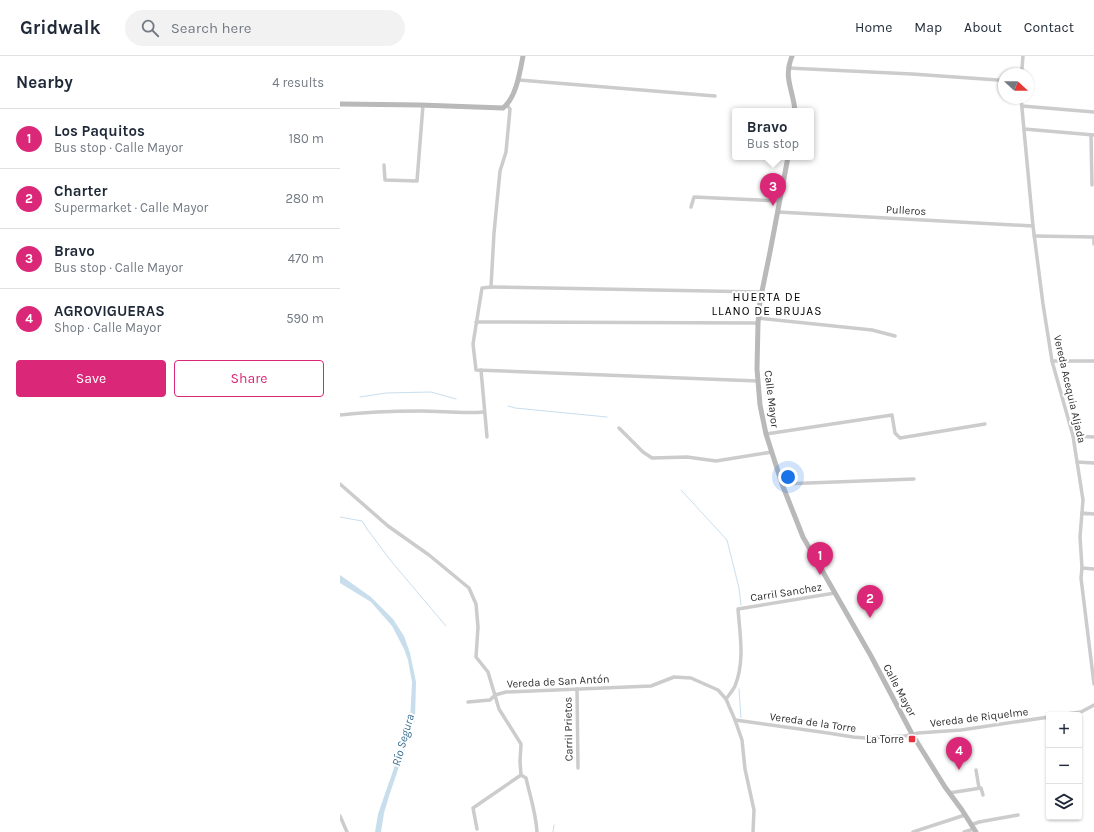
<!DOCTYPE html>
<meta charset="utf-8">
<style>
:root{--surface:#fff;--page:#f2f2f3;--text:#1f2937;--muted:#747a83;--line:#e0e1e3;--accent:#db2777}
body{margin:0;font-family:Karla,sans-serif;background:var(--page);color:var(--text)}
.controls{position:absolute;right:12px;bottom:12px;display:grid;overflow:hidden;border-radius:4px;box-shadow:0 1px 3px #0004}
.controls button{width:36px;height:36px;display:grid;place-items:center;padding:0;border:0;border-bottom:1px solid var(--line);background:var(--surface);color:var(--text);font:20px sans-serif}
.compass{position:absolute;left:658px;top:12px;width:36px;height:36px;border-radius:50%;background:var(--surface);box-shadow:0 1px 3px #0004;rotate:111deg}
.you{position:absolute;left:448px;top:421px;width:14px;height:14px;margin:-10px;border:3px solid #fff;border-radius:50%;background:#1a73e8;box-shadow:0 0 0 6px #1a73e833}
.badge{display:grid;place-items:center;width:26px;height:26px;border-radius:50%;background:var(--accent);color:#fff;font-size:13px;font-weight:700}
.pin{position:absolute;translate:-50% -33px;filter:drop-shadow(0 1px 2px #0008)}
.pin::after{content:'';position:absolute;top:21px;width:14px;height:12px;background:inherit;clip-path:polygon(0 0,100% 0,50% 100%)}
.popup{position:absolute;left:392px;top:52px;width:82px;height:52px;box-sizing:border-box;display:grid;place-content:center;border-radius:4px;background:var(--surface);filter:drop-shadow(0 1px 3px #0005);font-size:13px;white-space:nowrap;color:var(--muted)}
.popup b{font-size:15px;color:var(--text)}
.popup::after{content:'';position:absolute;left:50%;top:100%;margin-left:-8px;border:8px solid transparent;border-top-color:var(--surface)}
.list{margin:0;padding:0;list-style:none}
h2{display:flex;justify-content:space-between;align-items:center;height:52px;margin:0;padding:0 16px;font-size:17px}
h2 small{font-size:13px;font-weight:400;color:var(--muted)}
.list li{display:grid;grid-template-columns:26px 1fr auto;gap:12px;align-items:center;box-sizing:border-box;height:60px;padding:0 16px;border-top:1px solid var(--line)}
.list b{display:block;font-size:15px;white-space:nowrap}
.list p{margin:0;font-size:13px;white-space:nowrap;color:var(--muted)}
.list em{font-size:13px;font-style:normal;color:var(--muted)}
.actions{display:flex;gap:8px;padding:12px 16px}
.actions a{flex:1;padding:9px 0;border:1px solid var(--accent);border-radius:4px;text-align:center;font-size:14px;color:var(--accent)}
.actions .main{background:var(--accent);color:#fff}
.icon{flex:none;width:22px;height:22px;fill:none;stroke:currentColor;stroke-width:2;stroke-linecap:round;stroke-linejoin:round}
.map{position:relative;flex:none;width:754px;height:776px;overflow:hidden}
header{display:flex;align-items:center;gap:24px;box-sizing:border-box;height:56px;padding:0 20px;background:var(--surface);border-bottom:1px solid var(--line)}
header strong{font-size:19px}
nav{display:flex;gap:22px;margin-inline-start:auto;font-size:14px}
.search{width:280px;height:36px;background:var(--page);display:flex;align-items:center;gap:10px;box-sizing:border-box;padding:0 14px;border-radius:22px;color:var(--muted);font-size:15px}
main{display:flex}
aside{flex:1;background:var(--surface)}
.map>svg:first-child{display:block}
.water{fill:#c9deed}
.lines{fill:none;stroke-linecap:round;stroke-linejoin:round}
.stream{stroke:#c9deed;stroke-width:1}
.street{stroke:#ccc;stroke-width:3.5}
.secondary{stroke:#b9b9b9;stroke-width:5}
.poi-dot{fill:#e82f3c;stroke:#fff;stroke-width:1.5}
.labels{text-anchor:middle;stroke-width:4;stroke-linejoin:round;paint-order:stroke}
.street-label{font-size:11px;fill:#2f2f2f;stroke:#fff}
.poi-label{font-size:11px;fill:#2f2f2f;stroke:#fff;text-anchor:end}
.neighbourhood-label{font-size:12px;letter-spacing:1px;fill:#000;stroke:#fff}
.water-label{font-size:12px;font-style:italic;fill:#3b7193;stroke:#fff}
</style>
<header>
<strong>Gridwalk</strong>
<div class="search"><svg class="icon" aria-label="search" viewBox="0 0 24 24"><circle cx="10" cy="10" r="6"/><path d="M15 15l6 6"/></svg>Search here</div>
<nav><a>Home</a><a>Map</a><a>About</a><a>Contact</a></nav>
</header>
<main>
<aside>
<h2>Nearby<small>4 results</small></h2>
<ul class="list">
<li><span class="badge">1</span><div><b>Los Paquitos</b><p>Bus stop · Calle Mayor</p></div><em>180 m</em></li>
<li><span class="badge">2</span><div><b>Charter</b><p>Supermarket · Calle Mayor</p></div><em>280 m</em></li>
<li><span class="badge">3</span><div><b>Bravo</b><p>Bus stop · Calle Mayor</p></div><em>470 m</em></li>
<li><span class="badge">4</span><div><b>AGROVIGUERAS</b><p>Shop · Calle Mayor</p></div><em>590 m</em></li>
</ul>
<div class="actions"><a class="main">Save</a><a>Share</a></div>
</aside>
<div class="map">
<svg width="754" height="776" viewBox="0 0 754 776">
<rect width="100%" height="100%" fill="#fff"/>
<!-- water -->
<polygon class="water" points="0,519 31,541 53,563 64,580 70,597 76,626 75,664 50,737 44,757 41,776 35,776 38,758 70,666 72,626 68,604 64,593 52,570 31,546 0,527"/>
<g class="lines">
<!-- stream -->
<g class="stream">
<polyline points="20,341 46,337 91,336 116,343"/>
<polyline points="168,350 175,352 267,361"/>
<polyline points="341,434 387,484 399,532 401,549"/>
<polyline points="744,459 749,459"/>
<polyline points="0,461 22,465 27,473 51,505 106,570"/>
<polyline points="399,633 401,662"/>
<polyline points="213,776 214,769"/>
</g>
<!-- street -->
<g class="street">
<polyline points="448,12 572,18 658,24"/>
<polyline points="680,18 682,12 683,0"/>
<polyline points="179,24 375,40"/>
<polyline points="681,42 693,170 703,248 712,305 733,380 743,444 740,481 742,512 741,522 754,628"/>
<polyline points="167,49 170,53 166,96 160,115 154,177 151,231 142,232 133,288 136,314 418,325"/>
<polyline points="682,50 754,56"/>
<polyline points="684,73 754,79"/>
<polyline points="751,79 752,129"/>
<polyline points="44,109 45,124 77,125 83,49"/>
<polyline points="351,151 354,141 440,145"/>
<polyline points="438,156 693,170"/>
<polyline points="694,180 754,181 754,188"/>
<polyline points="151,231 421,236"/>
<polyline points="418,262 532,274 555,280"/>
<polyline points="136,266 418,267"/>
<polyline points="712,305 754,305"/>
<polyline points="141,314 147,381"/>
<path d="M 0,359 C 26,356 53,355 80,355 C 101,355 123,358 144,356"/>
<polyline points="279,372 303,396 312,402 347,401 376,405 432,396"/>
<polyline points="426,378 552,359 555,377 560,382 645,368"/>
<polyline points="733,380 754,381"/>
<polyline points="737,406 754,407"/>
<polyline points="0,428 48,470 89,499 129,532 136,548 138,571 136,601 148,616 159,653 181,688 180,706 181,719 133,752 137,773"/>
<polyline points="442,428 574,423"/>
<polyline points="742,457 754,458"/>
<polyline points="742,512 754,513"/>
<polyline points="237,633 238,712"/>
<path d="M 386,643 C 389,639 393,634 395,630 C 405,605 400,579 398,553 L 495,537"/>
<polyline points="128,646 150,644 155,639 166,636 311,630 334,621 351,622 378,634 386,643 395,664 402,684 405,713 414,754 413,776"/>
<polyline points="719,659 741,656 754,649"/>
<polyline points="395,664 488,677 513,681 525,682 565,680 578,677 621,674 709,661"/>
<polyline points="636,714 639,732"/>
<path d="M 181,719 L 186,722 C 190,740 196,757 197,776"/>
<polyline points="609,737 641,732 643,739"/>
<polyline points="0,760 7,776"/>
<polyline points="631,769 639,766 678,759"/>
<polyline points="573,776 625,759"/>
<polyline points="624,776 634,773"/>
</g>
<!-- secondary -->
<g class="secondary">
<path d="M 452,0 C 443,22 453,33 455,55"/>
<path d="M 0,48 L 80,49 L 163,52 C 176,42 180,16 183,0"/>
<polyline points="448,101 430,196 420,245 418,267 417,313 420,349 426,378 442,428 463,481 531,600 572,678 605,731 622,754 636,776"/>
</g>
</g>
<!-- markers -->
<rect class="poi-dot" x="568" y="679" width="8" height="8" rx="2"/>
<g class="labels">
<!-- street labels -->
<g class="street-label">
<text transform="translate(566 154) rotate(3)" y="4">Pulleros</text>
<text transform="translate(730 333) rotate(77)" y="4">Vereda Acequia Aljada</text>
<text transform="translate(432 343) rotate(83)" y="4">Calle Mayor</text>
<text transform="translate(446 536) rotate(-9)" y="4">Carril Sanchez</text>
<text transform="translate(218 625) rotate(-3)" y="4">Vereda de San Antón</text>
<text transform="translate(560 634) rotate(62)" y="4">Calle Mayor</text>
<text transform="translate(639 661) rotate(-7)" y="4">Vereda de Riquelme</text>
<text transform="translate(473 666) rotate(8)" y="4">Vereda de la Torre</text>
<text transform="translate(228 673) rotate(-91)" y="4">Carril Prietos</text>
</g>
<!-- poi labels -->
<g class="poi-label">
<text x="564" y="687">La Torre</text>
</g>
<!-- neighbourhood labels -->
<g class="neighbourhood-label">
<text x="427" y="245">HUERTA DE<tspan x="427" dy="14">LLANO DE BRUJAS</tspan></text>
</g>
<!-- water labels -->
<g class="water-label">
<text transform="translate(63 684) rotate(-74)" y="4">Río Segura</text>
</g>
</g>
</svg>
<div class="controls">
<button>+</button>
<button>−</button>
<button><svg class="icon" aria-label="layers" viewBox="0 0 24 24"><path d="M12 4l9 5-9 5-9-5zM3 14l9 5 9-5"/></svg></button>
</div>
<svg class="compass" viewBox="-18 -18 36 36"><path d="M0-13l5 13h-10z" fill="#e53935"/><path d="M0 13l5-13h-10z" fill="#747a83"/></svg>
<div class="you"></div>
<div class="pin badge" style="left:480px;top:519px">1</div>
<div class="pin badge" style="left:530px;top:562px">2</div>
<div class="pin badge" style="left:433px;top:150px">3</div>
<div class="popup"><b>Bravo</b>Bus stop</div>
<div class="pin badge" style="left:619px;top:714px">4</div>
</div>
</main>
